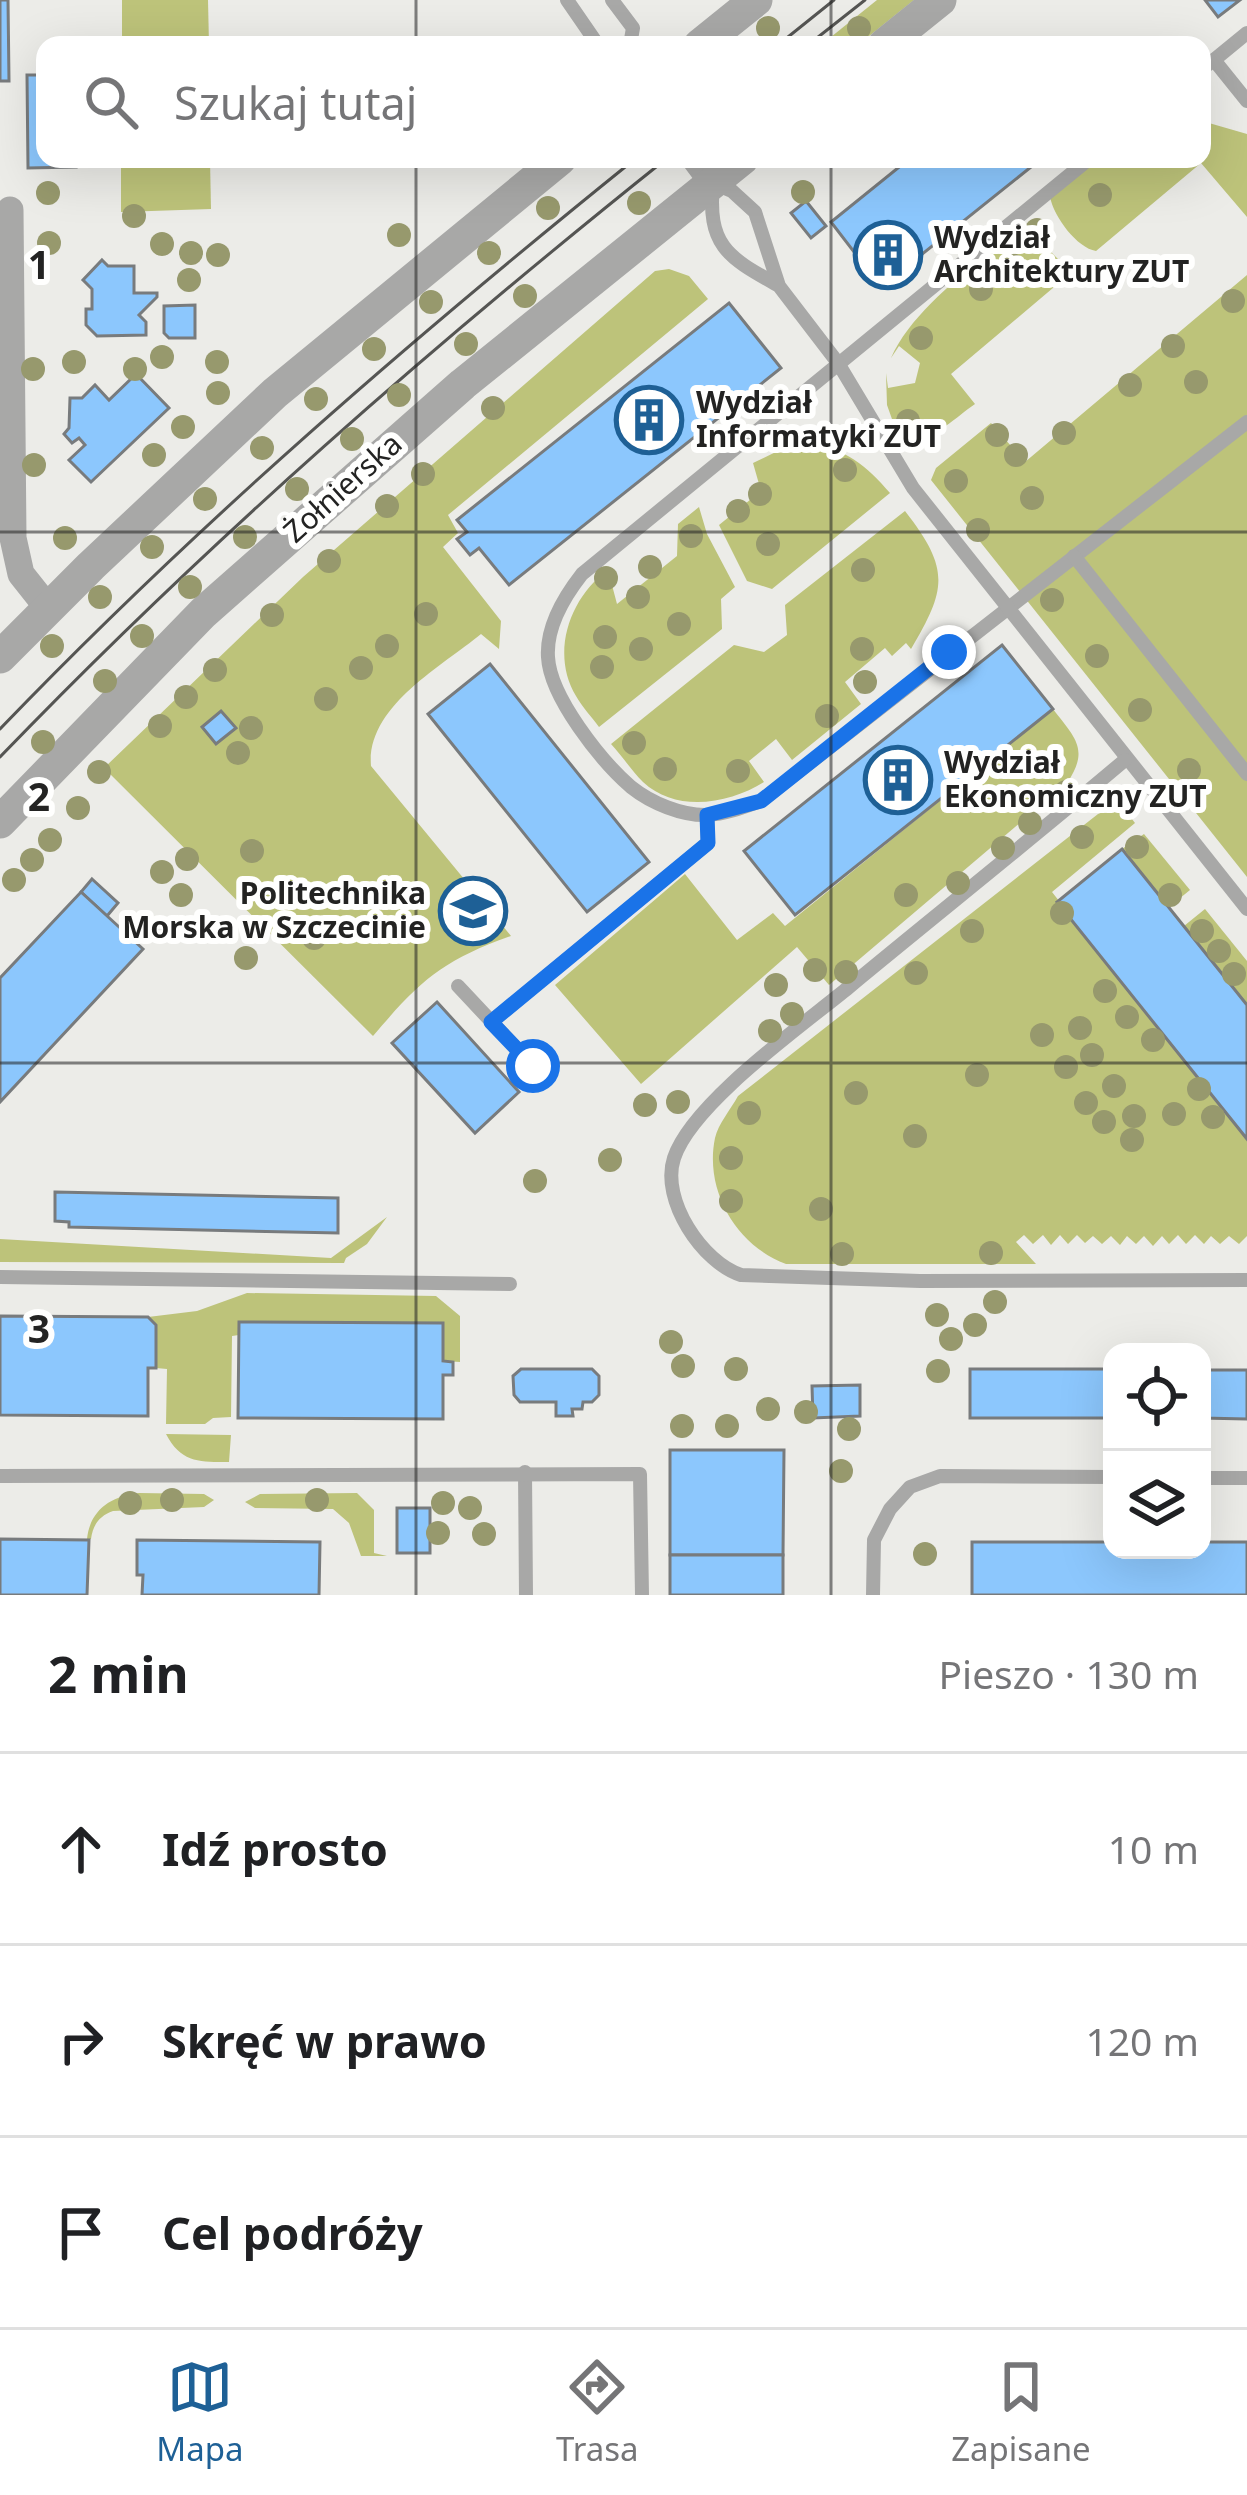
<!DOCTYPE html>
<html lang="pl">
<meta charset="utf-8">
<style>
:root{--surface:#fff;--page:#f6f6f6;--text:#202124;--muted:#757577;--line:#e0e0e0;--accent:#1e6096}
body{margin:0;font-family:"Noto Sans",sans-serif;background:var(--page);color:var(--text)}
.controls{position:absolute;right:36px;bottom:36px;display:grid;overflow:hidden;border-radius:24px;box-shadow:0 12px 48px #0002}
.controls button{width:108px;height:108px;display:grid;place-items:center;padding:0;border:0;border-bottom:3px solid var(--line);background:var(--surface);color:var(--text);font:60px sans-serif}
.stop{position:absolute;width:36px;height:36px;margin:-27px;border:9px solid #1a73e8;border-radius:50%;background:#fff}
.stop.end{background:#1a73e8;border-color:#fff;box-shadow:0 3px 12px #0008}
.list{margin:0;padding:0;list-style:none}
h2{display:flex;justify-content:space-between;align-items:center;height:156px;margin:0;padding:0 48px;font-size:51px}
h2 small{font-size:39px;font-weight:400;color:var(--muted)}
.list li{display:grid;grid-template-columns:78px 1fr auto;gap:36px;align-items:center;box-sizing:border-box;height:192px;padding:0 48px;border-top:3px solid var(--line)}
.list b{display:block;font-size:45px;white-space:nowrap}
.list em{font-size:39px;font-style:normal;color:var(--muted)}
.icon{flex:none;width:66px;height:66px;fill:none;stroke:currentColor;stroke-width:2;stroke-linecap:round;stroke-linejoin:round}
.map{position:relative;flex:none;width:1247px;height:1595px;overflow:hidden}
.search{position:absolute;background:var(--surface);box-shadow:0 12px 48px #0002;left:36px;right:36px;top:36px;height:132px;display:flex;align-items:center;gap:30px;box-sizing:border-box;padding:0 42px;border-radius:24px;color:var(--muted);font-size:45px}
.sheet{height:732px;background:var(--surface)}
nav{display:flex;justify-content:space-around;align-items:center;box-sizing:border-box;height:168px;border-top:3px solid var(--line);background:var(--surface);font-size:33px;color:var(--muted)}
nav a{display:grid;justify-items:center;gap:6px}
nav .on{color:var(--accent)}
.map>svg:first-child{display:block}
.green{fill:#bdc37a}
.building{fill:#8cc7fd;stroke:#787b7d;stroke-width:3}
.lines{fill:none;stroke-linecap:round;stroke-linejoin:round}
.service{stroke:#a8a8a7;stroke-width:14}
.minor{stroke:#a8a8a7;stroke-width:27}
.tertiary{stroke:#a8a8a7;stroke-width:33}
.tram{stroke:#555553;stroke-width:3}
.tree{fill:#97996d}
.route{stroke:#1a73e8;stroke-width:15}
.grid{fill:none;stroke:#232322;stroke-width:3;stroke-opacity:0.55}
.labels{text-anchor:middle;stroke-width:12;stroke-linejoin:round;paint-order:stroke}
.poi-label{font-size:30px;font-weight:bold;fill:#232322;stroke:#fffffe;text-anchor:start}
.street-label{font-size:30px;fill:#232322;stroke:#fffffe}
.grid-label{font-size:39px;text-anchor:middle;font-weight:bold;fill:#232322;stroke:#fffffe;stroke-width:12;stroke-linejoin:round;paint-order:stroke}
</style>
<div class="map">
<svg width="1247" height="1595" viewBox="0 0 1247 1595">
<rect width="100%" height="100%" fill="#ecece8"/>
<!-- green -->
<g class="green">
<polygon points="122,0 208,0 209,45 122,45"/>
<polygon points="877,0 914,0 858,45 821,45"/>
<path d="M 1202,121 L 1247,134 L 1247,217 L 1201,163 L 1096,251 C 1077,248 1054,217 1050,197 L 1094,159 L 1202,159 Z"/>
<polygon points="121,159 210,159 211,209 121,212"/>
<path d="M 1023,224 L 1060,261 L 1060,282 L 951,374 L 975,404 C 953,419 926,449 898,436 L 887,405 L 886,373 L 888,388 L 915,383 L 920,363 L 899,346 L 891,358 C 914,306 980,262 1023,224 Z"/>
<path d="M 669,269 L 689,276 L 708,299 L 448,515 L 458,533 L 443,547 L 501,621 L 499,649 L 481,634 C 441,667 366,707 371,766 L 511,936 C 441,961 420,981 373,1036 L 104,768 L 303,577 L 655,271 Z"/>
<polygon points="1247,275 1247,877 931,480 936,468 991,423 1025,462"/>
<path d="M 808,443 C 846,449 866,465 890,493 L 772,589 L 747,581 L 719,525 L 761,491 L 753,463 L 788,446 Z"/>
<path d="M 699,507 L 707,534 L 735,587 L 721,599 L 722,629 L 599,727 C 592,717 582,707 576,696 C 550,653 570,597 608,570 L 617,604 L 677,556 L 678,524 Z"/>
<path d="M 905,511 C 950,569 947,588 911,649 L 906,643 L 892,656 L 885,648 L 845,682 L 861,704 L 792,760 L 776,739 L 749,761 L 764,782 C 729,804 676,813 643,782 C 632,771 622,756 611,744 L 734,645 L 764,652 L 787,635 L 785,605 Z"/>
<path d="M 1053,709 C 1075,738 1090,749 1067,783 L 829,985 L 797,947 L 641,1084 L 555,985 L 685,874 L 737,940 L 773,913 L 785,926 Z"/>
<path d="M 1121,805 L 1135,823 L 1052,892 L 1247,1139 L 1247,1236 L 1239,1244 L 1229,1236 L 1220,1244 L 1211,1236 L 1204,1244 L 1195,1235 L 1186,1244 L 1178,1235 L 1169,1244 L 1162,1236 L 1153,1246 L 1144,1236 L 1136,1244 L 1127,1236 L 1120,1245 L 1111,1236 L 1102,1244 L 1093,1236 L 1085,1243 L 1077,1235 L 1068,1244 L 1060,1235 L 1051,1245 L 1043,1235 L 1033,1244 L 1024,1235 L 1016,1242 L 1036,1264 L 786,1264 C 737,1246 704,1191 715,1138 C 718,1124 731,1109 738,1096 L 1098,814 Z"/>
<polygon points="1144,834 1190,890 1169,907 1122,849"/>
<polygon points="1205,909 1247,961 1247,1005 1184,926"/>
<polygon points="387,1217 367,1244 346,1258 344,1263 0,1262 0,1239 331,1258"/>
<polygon points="247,1293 436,1296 460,1316 460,1362 443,1361 443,1323 240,1322 239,1335 232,1336 231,1417 213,1418 205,1424 166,1424 167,1369 156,1368 156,1325 148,1317 197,1311"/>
<path d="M 166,1434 L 231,1435 L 229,1462 C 200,1462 181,1463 166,1434 Z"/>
<path d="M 139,1493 L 204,1494 L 214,1500 L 204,1507 L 113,1511 C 99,1516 93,1525 91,1539 L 87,1539 C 90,1510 111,1496 139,1493 Z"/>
<polygon points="357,1493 374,1510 374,1553 387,1556 361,1556 349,1523 333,1509 255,1508 245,1502 260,1494"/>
</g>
<!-- building -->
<g class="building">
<polygon points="0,0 8,0 9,81 0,81"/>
<polygon points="1205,0 1240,0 1218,17"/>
<polygon points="27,75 45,75 45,159 75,159 76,167 28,168"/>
<polygon points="909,159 1041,159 881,287 831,222"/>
<polygon points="806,201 826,226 811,238 791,213"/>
<polygon points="102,260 108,266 134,266 134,293 157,293 157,297 139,315 146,322 146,335 97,336 86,325 86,309 92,309 92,289 83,280"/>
<polygon points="729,303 781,368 509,585 479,548 470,555 457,539 467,532 457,520"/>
<polygon points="195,305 195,338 169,338 164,333 164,306"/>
<polygon points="136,374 169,408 91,482 69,460 85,445 79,438 72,443 64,434 69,428 70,398 82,398 95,385 109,400"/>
<polygon points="1002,645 1053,709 795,915 744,851"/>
<polygon points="490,664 649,862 587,912 428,714"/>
<polygon points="221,711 236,728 216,744 202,727"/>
<polygon points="1122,849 1247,1005 1247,1139 1057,902"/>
<polygon points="92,879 118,903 107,916 81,892"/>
<polygon points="81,892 143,949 0,1102 0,978"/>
<polygon points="437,1002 519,1092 475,1133 392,1043"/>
<polygon points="55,1192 338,1198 338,1233 69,1227 69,1222 55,1221"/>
<polygon points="0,1316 148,1317 156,1325 156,1368 148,1368 148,1416 0,1415"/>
<polygon points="239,1322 443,1323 443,1361 453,1362 453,1375 443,1375 443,1419 238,1418"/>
<polygon points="521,1369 592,1369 599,1376 599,1395 592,1402 583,1402 582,1409 572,1409 573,1416 556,1416 556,1402 520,1402 514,1395 513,1376"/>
<rect x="970" y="1369" width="142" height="49"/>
<polygon points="1202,1370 1247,1370 1247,1419 1202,1418"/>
<polygon points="860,1385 860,1416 813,1418 812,1386"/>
<polygon points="670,1450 784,1450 783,1555 670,1555"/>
<rect x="397" y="1508" width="33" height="45"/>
<polygon points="0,1539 89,1540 87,1595 0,1595"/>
<polygon points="137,1540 320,1542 319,1595 142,1595 143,1575 137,1575"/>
<polygon points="972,1542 1112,1542 1112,1550 1202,1550 1202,1542 1247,1542 1247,1595 972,1595"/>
<rect x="670" y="1555" width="113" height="40"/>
</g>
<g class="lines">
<!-- service -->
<g class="service">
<polyline points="567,0 598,45"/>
<polyline points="612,0 633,28 630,45"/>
<polyline points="1214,60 1247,33"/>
<polyline points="1202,69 1214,60 1247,101"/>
<path d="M 1089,159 L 582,574 C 564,597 546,626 548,657 C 550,697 601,761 631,787 C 651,803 682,816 708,815 C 726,814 744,807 761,801 L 1247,422"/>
<path d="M 779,286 C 728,257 707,247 713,183 L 732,191 L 755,212 L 779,286 L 838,363 L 913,488 L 1247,909"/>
<polyline points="1074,556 1247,774"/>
<path d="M 1125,760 C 1034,837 941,911 849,987 C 803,1025 692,1103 674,1158 C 660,1200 703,1263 741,1275 L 920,1281 L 1247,1280"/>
<polyline points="458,986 533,1066"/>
<polyline points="491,1022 708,843 707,815"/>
<polyline points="0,1277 510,1284"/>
<polyline points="525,1472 526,1595"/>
<polyline points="0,1476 640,1474 642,1595"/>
<polyline points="1202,1478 1247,1478"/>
<polyline points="873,1595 874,1540 890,1509 910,1487 940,1476 1112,1477"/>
</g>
<!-- minor -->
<g class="minor">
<polyline points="695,159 713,183"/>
<polyline points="10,210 13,538 21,574 48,608"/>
</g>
<!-- tertiary -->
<g class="tertiary">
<polyline points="700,45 756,0"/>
<polyline points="884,45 940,0"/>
<polyline points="0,657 91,566 275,393 560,159"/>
<polyline points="0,822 203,613 463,384 742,159"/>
</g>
<!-- tram -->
<g class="tram">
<polyline points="778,45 834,0"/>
<polyline points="808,45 865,0"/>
<path d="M 0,729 C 198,523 413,338 635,159"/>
<path d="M 0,757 C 208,541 432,346 666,159"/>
</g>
</g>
<!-- trees -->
<g class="tree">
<circle cx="768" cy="28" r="12"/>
<circle cx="859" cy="28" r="12"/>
<circle cx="803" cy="192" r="12"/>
<circle cx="48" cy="193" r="12"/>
<circle cx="1100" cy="195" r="12"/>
<circle cx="639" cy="203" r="12"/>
<circle cx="548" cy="208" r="12"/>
<circle cx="134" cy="216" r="12"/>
<circle cx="1037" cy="230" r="12"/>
<circle cx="399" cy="235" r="12"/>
<circle cx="49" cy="243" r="12"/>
<circle cx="162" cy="244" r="12"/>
<circle cx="191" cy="253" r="12"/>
<circle cx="489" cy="253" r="12"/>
<circle cx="218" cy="255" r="12"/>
<circle cx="1012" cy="265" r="12"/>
<circle cx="189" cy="280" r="12"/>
<circle cx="981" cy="289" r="12"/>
<circle cx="525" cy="296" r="12"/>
<circle cx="1233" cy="301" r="12"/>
<circle cx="431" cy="302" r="12"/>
<circle cx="921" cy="338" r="12"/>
<circle cx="466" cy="344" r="12"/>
<circle cx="1173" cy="346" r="12"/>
<circle cx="374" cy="349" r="12"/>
<circle cx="162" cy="357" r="12"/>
<circle cx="74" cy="362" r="12"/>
<circle cx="217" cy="362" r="12"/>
<circle cx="33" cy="369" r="12"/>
<circle cx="135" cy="369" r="12"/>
<circle cx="1196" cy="382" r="12"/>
<circle cx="1130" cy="385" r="12"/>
<circle cx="218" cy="393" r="12"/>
<circle cx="399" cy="395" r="12"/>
<circle cx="316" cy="399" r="12"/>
<circle cx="493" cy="408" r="12"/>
<circle cx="908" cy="421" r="12"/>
<circle cx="183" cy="427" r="12"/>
<circle cx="1064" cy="433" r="12"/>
<circle cx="997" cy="435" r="12"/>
<circle cx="352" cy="439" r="12"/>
<circle cx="262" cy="448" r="12"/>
<circle cx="154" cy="455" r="12"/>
<circle cx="1016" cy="455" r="12"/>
<circle cx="34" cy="465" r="12"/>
<circle cx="845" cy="470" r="12"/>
<circle cx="423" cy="474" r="12"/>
<circle cx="956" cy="481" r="12"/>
<circle cx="297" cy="489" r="12"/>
<circle cx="760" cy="494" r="12"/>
<circle cx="1032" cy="498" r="12"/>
<circle cx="205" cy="499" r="12"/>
<circle cx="387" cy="506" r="12"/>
<circle cx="738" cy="511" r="12"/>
<circle cx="978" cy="530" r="12"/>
<circle cx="691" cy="536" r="12"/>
<circle cx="245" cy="537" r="12"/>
<circle cx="65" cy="538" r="12"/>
<circle cx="768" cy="544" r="12"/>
<circle cx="152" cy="547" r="12"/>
<circle cx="329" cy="561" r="12"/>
<circle cx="650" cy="567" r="12"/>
<circle cx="863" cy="570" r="12"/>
<circle cx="606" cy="578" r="12"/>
<circle cx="190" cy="587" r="12"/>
<circle cx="100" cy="597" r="12"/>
<circle cx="638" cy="597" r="12"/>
<circle cx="1052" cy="600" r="12"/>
<circle cx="426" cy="614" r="12"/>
<circle cx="272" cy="615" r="12"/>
<circle cx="679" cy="624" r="12"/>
<circle cx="142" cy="636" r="12"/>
<circle cx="605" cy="637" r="12"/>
<circle cx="52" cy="646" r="12"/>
<circle cx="387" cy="646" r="12"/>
<circle cx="641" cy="649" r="12"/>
<circle cx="862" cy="649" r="12"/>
<circle cx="1097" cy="656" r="12"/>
<circle cx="602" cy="667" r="12"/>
<circle cx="361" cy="668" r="12"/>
<circle cx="215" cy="670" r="12"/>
<circle cx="105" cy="681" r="12"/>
<circle cx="865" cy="682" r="12"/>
<circle cx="186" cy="697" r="12"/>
<circle cx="326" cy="699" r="12"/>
<circle cx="1140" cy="710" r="12"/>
<circle cx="827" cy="716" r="12"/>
<circle cx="160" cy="726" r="12"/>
<circle cx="251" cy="728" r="12"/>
<circle cx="43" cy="742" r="12"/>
<circle cx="634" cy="743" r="12"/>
<circle cx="238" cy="753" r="12"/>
<circle cx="665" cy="769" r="12"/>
<circle cx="1189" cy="770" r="12"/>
<circle cx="738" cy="771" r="12"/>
<circle cx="99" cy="772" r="12"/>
<circle cx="1066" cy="792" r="12"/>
<circle cx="78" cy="808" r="12"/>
<circle cx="1030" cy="823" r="12"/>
<circle cx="1082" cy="837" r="12"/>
<circle cx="50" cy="840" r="12"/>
<circle cx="1137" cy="847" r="12"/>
<circle cx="1003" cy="848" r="12"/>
<circle cx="252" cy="851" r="12"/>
<circle cx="187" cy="859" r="12"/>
<circle cx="32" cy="860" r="12"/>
<circle cx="162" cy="872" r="12"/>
<circle cx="14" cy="880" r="12"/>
<circle cx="958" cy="883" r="12"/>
<circle cx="181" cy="895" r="12"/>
<circle cx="906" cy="895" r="12"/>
<circle cx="1170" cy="895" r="12"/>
<circle cx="1062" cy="913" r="12"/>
<circle cx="972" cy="931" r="12"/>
<circle cx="1202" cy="931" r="12"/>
<circle cx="314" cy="938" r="12"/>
<circle cx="1219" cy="951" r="12"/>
<circle cx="246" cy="958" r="12"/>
<circle cx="815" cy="970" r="12"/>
<circle cx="846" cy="972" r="12"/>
<circle cx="916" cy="973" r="12"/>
<circle cx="1234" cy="974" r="12"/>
<circle cx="776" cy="985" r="12"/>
<circle cx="1105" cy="991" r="12"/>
<circle cx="792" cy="1014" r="12"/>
<circle cx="1127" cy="1017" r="12"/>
<circle cx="1080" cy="1028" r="12"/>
<circle cx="770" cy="1031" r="12"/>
<circle cx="1042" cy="1035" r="12"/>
<circle cx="1153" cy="1040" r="12"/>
<circle cx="1092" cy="1055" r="12"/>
<circle cx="1066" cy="1067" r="12"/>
<circle cx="977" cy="1075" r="12"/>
<circle cx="1114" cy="1086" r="12"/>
<circle cx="1199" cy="1089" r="12"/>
<circle cx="856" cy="1093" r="12"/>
<circle cx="678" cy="1102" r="12"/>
<circle cx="1086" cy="1103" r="12"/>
<circle cx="645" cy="1105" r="12"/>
<circle cx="749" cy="1113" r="12"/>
<circle cx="1174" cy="1114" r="12"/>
<circle cx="1134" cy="1116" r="12"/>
<circle cx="1213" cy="1117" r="12"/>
<circle cx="1104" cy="1122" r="12"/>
<circle cx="915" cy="1136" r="12"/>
<circle cx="1132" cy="1140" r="12"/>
<circle cx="731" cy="1158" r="12"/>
<circle cx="610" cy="1160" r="12"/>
<circle cx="535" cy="1181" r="12"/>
<circle cx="731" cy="1201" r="12"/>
<circle cx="821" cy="1209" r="12"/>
<circle cx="991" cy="1253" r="12"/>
<circle cx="842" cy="1254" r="12"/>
<circle cx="995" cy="1302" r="12"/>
<circle cx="937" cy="1315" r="12"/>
<circle cx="975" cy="1325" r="12"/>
<circle cx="951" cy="1339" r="12"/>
<circle cx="671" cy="1342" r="12"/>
<circle cx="683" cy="1366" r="12"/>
<circle cx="736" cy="1369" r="12"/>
<circle cx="938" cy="1371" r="12"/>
<circle cx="768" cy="1409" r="12"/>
<circle cx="806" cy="1412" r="12"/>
<circle cx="682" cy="1426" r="12"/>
<circle cx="727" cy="1426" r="12"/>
<circle cx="849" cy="1429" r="12"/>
<circle cx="841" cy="1471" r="12"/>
<circle cx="172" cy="1500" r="12"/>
<circle cx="317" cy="1500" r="12"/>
<circle cx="130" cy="1503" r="12"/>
<circle cx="443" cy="1503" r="12"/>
<circle cx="470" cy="1508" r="12"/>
<circle cx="438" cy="1533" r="12"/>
<circle cx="484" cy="1534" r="12"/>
<circle cx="925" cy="1554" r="12"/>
</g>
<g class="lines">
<!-- route -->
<polyline class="route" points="533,1066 491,1022 708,843 707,815 761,801 949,652"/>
</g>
<!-- grid -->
<path class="grid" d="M 416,0 L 416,45M 831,0 L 831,45M 416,159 L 416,1595M 831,159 L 831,1595M 0,532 L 1247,532M 0,1063 L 1247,1063"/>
<!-- icons -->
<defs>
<g id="building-ring" transform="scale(3.45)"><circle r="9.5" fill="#fffffe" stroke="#1e6096" stroke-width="1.5"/><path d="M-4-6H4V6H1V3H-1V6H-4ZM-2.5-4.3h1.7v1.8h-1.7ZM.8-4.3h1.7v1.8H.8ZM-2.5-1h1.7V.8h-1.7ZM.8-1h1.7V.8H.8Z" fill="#1e6096"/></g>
<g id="university-ring" transform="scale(3.45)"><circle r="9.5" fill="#fffffe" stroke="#1e6096" stroke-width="1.5"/><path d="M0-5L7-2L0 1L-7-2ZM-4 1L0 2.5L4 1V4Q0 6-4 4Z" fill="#1e6096"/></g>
</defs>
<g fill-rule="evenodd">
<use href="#building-ring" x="888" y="255"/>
<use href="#building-ring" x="649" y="420"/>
<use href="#building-ring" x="898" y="780"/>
<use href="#university-ring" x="473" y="911"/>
</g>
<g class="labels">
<!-- poi labels -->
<g class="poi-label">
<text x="934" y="248">Wydział<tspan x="934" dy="34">Architektury ZUT</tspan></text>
<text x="696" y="413">Wydział<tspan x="696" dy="34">Informatyki ZUT</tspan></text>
<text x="944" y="773">Wydział<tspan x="944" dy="34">Ekonomiczny ZUT</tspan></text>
<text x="426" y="904" text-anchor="end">Politechnika<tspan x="426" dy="34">Morska w Szczecinie</tspan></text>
</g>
<!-- street labels -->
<g class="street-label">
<text transform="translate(343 488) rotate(-42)" y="10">Żołnierska</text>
</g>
</g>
<g class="grid-label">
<text x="39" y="279">1</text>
<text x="39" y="811">2</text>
<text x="39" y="1343">3</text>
</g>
</svg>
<div class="controls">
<button><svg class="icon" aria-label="locate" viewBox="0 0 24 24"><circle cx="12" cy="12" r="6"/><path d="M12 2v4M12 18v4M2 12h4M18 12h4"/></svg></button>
<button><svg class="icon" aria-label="layers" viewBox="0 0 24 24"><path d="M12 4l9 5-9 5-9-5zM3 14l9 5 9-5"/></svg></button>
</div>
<div class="stop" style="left:533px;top:1066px"></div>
<div class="stop end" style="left:949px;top:652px"></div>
<div class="search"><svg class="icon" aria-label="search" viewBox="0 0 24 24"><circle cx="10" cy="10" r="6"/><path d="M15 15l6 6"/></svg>Szukaj tutaj</div>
</div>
<section class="sheet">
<h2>2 min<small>Pieszo · 130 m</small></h2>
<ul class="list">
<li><svg class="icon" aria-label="ahead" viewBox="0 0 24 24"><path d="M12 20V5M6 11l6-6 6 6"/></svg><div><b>Idź prosto</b></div><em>10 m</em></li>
<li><svg class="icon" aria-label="right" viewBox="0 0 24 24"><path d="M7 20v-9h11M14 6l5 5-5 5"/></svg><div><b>Skręć w prawo</b></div><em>120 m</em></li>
<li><svg class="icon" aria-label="arrive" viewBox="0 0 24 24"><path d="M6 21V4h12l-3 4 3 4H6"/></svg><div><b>Cel podróży</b></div></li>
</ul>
</section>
<nav>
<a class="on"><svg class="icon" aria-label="map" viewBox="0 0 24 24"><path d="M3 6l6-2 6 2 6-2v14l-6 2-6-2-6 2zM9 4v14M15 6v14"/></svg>Mapa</a>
<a><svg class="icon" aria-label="directions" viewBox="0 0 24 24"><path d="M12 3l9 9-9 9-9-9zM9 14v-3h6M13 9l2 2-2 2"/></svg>Trasa</a>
<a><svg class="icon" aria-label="saved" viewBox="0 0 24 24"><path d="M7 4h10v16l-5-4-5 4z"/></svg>Zapisane</a>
</nav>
